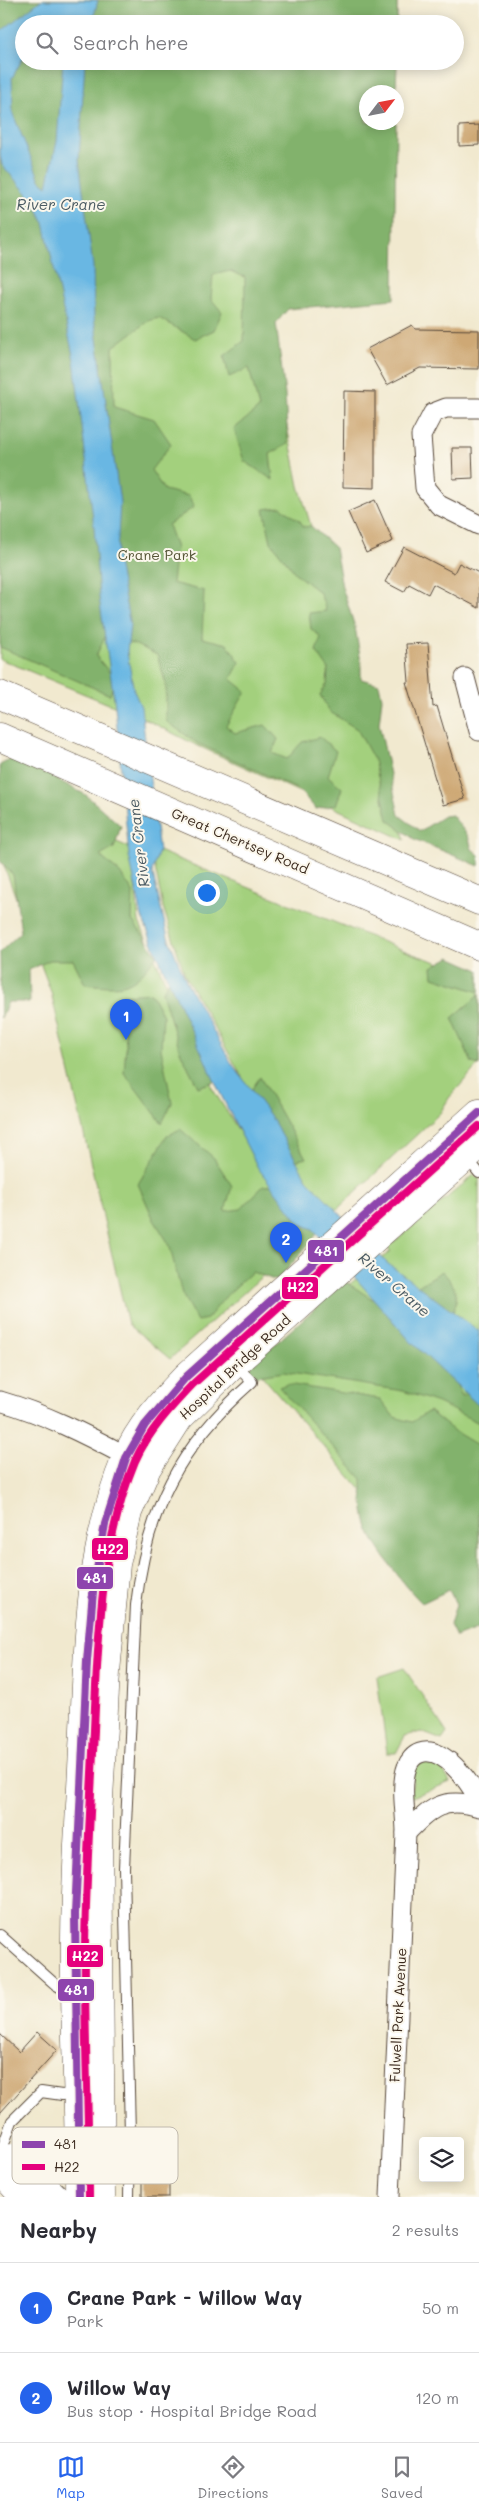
<!DOCTYPE html>
<meta charset="utf-8">
<style>
:root{--surface:#fff;--page:#f7f7f7;--text:#2b2b33;--muted:#7c7c81;--line:#e1e1e2;--accent:#2563eb}
body{margin:0;font-family:Mali,sans-serif;background:var(--page);color:var(--text)}
.controls{position:absolute;right:15px;bottom:15px;display:grid;overflow:hidden;border-radius:5px;box-shadow:0 2px 12px #0003}
.controls button{width:45px;height:45px;display:grid;place-items:center;padding:0;border:0;border-bottom:1px solid var(--line);background:var(--surface);color:var(--text);font:25px sans-serif}
.compass{position:absolute;left:359px;top:85px;width:45px;height:45px;border-radius:50%;background:var(--surface);box-shadow:0 2px 12px #0003;rotate:58deg}
.you{position:absolute;left:206px;top:892px;width:18px;height:18px;margin:-12px;border:4px solid #fff;border-radius:50%;background:#1a73e8;box-shadow:0 0 0 8px #1a73e833}
.badge{display:grid;place-items:center;width:32px;height:32px;border-radius:50%;background:var(--accent);color:#fff;font-size:16px;font-weight:700}
.pin{position:absolute;translate:-50% -41px;filter:drop-shadow(0 1px 2px #0008)}
.pin::after{content:'';position:absolute;top:26px;width:18px;height:15px;background:inherit;clip-path:polygon(0 0,100% 0,50% 100%)}
.list{margin:0;padding:0;list-style:none}
h2{display:flex;justify-content:space-between;align-items:center;height:65px;margin:0;padding:0 20px;font-size:21px}
h2 small{font-size:16px;font-weight:400;color:var(--muted)}
.list li{display:grid;grid-template-columns:32px 1fr auto;gap:15px;align-items:center;box-sizing:border-box;height:90px;padding:0 20px;border-top:1px solid var(--line)}
.list b{display:block;font-size:19px;white-space:nowrap}
.list p{margin:0;font-size:16px;white-space:nowrap;color:var(--muted)}
.list em{font-size:16px;font-style:normal;color:var(--muted)}
.icon{flex:none;width:28px;height:28px;fill:none;stroke:currentColor;stroke-width:2;stroke-linecap:round;stroke-linejoin:round}
.map{position:relative;flex:none;width:479px;height:2197px;overflow:hidden}
.search{position:absolute;background:var(--surface);box-shadow:0 2px 12px #0003;left:15px;right:15px;top:15px;height:55px;display:flex;align-items:center;gap:12px;box-sizing:border-box;padding:0 18px;border-radius:28px;color:var(--muted);font-size:19px}
.sheet{height:245px;background:var(--surface)}
nav{display:flex;justify-content:space-around;align-items:center;box-sizing:border-box;height:70px;border-top:1px solid var(--line);background:var(--surface);font-size:14px;color:var(--muted)}
nav a{display:grid;justify-items:center;gap:2px}
nav .on{color:var(--accent)}
.map>svg:first-child{display:block}
.green{fill:#a3d07d;stroke:#6f7d4e}
.forest{fill:#82b26c;stroke:#5e6e45}
.water{fill:#69b7e3;stroke:#527080}
.building{fill:#cea875}
.lines{fill:none;stroke-linecap:round;stroke-linejoin:round}
.service-casing{stroke:#564739;stroke-width:12}
.minor-casing{stroke:#564739;stroke-width:21}
.secondary-casing{stroke:#564739;stroke-width:29}
.primary-casing{stroke:#564739;stroke-width:29}
.trunk-casing{stroke:#564739;stroke-width:29}
.service{stroke:#fff;stroke-width:10}
.minor{stroke:#fff;stroke-width:19}
.secondary{stroke:#fff;stroke-width:28}
.primary{stroke:#fff;stroke-width:28}
.trunk{stroke:#fff;stroke-width:28}
.bus-1-casing{stroke:#fbf7ec;stroke-width:11}
.bus-2-casing{stroke:#fbf7ec;stroke-width:11}
.bus-1{stroke:#8e44ad;stroke-width:8}
.bus-2{stroke:#e5007d;stroke-width:8}
.labels{text-anchor:middle;stroke-width:4;stroke-linejoin:round;paint-order:stroke}
.park-label{font-size:14px;fill:#555436;stroke:#fbf7ec}
.street-label{font-size:14px;fill:#3b2a1e;stroke:#fbf7ec}
.water-label{font-size:15px;font-style:italic;fill:#4b5b63;stroke:#fbf7ec}
.key{fill:#fbf7ec;stroke:#c1baae;stroke-width:1}
.key-label{font-size:14px;fill:#3b2a1e}
.line-badge{stroke:#fbf7ec;stroke-width:2}
.badge-label{font-size:14px;text-anchor:middle;font-weight:bold;fill:#fff}
</style>
<div class="map">
<svg width="479" height="2197" viewBox="0 0 479 2197">
<rect width="100%" height="100%" fill="#fbf7ec"/>
<filter id="ink" filterUnits="userSpaceOnUse"><feTurbulence type="fractalNoise" baseFrequency=".02" numOctaves="2"/><feDisplacementMap in="SourceGraphic" scale="10" xChannelSelector="R" yChannelSelector="G"/><feConvolveMatrix kernelMatrix="1 2 1 2 8 2 1 2 1" color-interpolation-filters="sRGB"/></filter>
<filter id="wash" filterUnits="userSpaceOnUse"><feTurbulence type="fractalNoise" baseFrequency=".0096" numOctaves="4" result="noise"/><feDisplacementMap in="SourceGraphic" scale="20" xChannelSelector="R" yChannelSelector="G"/><feGaussianBlur stdDeviation="1.12" result="paint"/><feColorMatrix in="noise" values="0 0 0 0 0 0 0 0 0 0 0 0 0 0 0 0 0 1.4 0 .05"/><feComposite in="paint" operator="in"/></filter>
<g filter="url(#wash)">
<rect width="100%" height="100%" fill="#f1e9cf"/>
<!-- green -->
<g class="green">
<polygon points="0,0 397,0 397,24 24,24 24,61 397,61 396,92 366,92 366,122 396,123 264,311 299,486 405,840 194,744 145,719 0,659"/>
<polygon points="0,793 131,848 139,922 212,1088 281,1198 308,1235 170,1359 128,1324 51,992 0,855"/>
<polygon points="151,848 413,954 479,976 479,1064 449,1098 440,1113 330,1216 251,1093 185,975 163,907"/>
<polygon points="474,1175 477,1178 479,1177 479,1625 251,1363 391,1251 387,1248"/>
<polygon points="404,1668 447,1733 442,1740 421,1732 405,1736 396,1753 387,1753 377,1677"/>
<polygon points="426,1762 438,1762 450,1782 410,1798 415,1766"/>
</g>
<!-- forest -->
<g class="forest">
<polygon points="0,0 397,0 397,24 24,24 24,61 397,61 396,92 366,92 366,122 396,123 394,299 288,309 276,323 285,395 288,444 270,454 273,480 244,461 234,429 259,408 249,368 229,377 224,356 244,341 245,277 230,271 213,275 211,299 222,312 214,330 195,339 159,318 148,321 113,347 114,407 154,419 171,444 151,470 164,490 189,496 194,507 168,525 176,548 172,583 204,591 202,638 227,644 240,662 231,679 246,691 226,726 235,733 265,725 278,739 272,753 287,759 302,742 320,737 336,751 328,776 342,788 336,805 316,809 299,790 197,743 166,721 166,684 157,655 136,645 105,637 96,656 115,679 110,695 0,647"/>
<polygon points="281,507 300,521 304,527 311,526 335,548 342,587 355,627 361,662 361,679 379,684 382,698 379,724 399,815 420,831 444,816 452,815 468,836 472,849 479,855 479,866 414,839 388,820 374,760 357,729 330,712 320,695 327,684 328,668 316,651 321,637 311,629 309,613 326,611 320,593 296,574 271,542 264,509"/>
<path d="M 15,757 L 86,795 L 121,826 L 114,848 L 100,856 L 120,873 L 133,892 L 132,920 L 157,955 C 132,989 125,988 85,984 L 73,960 L 50,960 L 29,970 L 30,1002 L 8,1002 L 1,1018 L 0,952 L 21,932 L 13,875 L 0,861 L 0,765 Z"/>
<polygon points="450,957 479,970 479,992 433,977 432,967"/>
<polygon points="170,978 227,1077 198,1087 180,1051 162,992"/>
<polygon points="151,993 163,1016 161,1049 172,1103 162,1123 124,1073 126,1045 122,995"/>
<polygon points="479,995 479,1065 472,1063 452,1018"/>
<polygon points="260,1077 306,1158 283,1164 247,1096"/>
<polygon points="180,1129 214,1158 232,1186 225,1211 241,1209 263,1186 294,1183 318,1233 277,1281 252,1272 227,1295 207,1319 197,1321 182,1294 169,1244 154,1220 138,1184 167,1136"/>
<path d="M 442,1271 C 466,1296 456,1307 441,1333 L 455,1381 L 462,1396 L 473,1390 L 479,1393 L 479,1423 L 438,1403 L 403,1391 L 284,1372 L 257,1376 L 249,1368 L 345,1281 L 372,1299 L 399,1298 Z"/>
<path d="M 287,1384 L 380,1399 L 394,1417 L 412,1422 L 429,1411 L 454,1431 L 479,1446 L 479,1628 L 456,1637 L 450,1625 L 456,1604 L 449,1590 L 422,1603 C 407,1589 372,1544 367,1525 C 363,1509 362,1494 362,1479 L 279,1387 Z"/>
</g>
<!-- water -->
<polygon class="water" points="41,0 98,0 92,24 24,24 24,56 12,78 13,114 40,180 47,186 57,141 63,61 85,61 79,160 93,266 94,317 120,502 117,557 130,625 127,652 134,691 141,707 159,851 152,871 168,937 187,983 232,1064 270,1115 307,1179 387,1263 479,1331 479,1406 411,1342 313,1229 300,1224 258,1168 221,1095 162,966 142,917 129,856 115,706 99,597 94,527 74,360 44,223 33,200 2,165 0,156 0,32"/>
<g id="blocks">
<!-- building -->
<g class="building">
<polygon points="479,125 479,145 459,146 459,126"/>
<polygon points="412,325 415,329 479,330 479,369 420,368 387,385 367,349"/>
<polygon points="344,391 375,392 375,488 343,487"/>
<polygon points="452,448 472,448 473,478 453,479"/>
<polygon points="375,500 393,541 366,553 348,512"/>
<polygon points="404,547 454,573 459,563 479,573 479,608 433,584 428,594 409,584 404,592 385,582"/>
<polygon points="428,643 433,707 437,706 465,799 443,805 406,682 409,682 406,644"/>
<polygon points="37,2032 57,2050 0,2113 0,2034 19,2052"/>
<polygon points="142,2163 169,2164 169,2197 142,2197"/>
</g>
</g>
</g>
<g filter="url(#ink)">
<use href="#blocks" fill-opacity="0" stroke="#564739" stroke-width="1"/>
<g class="lines">
<!-- service casing -->
<g class="service-casing">
<g id="service">
<polyline points="467,1158 479,1173"/>
<polyline points="0,1935 56,1985 72,1994"/>
<polyline points="1,2152 12,2121 41,2092 62,2095 76,2093"/>
<path d="M 129,2197 L 130,2134 L 124,1868 L 136,1605 C 147,1509 179,1446 252,1382 L 235,1364"/>
</g>
</g>
<!-- minor casing -->
<g class="minor-casing">
<g id="minor">
<polyline points="479,408 446,408 433,413 421,436 425,488 439,505 479,525"/>
<polyline points="465,678 479,731"/>
<path d="M 0,1401 C 45,1414 85,1434 126,1456"/>
<path d="M 406,1833 C 431,1808 443,1796 479,1807"/>
<path d="M 390,2197 L 406,1833 C 406,1813 400,1786 407,1767 C 409,1761 414,1755 420,1753 C 443,1745 469,1781 479,1800"/>
</g>
</g>
<!-- secondary casing -->
<g class="secondary-casing">
<g id="secondary">
<path d="M 79,2197 C 80,2123 75,2050 75,1976 C 74,1894 80,1812 84,1730 C 88,1638 90,1544 126,1458 C 139,1427 163,1401 186,1377 L 479,1113"/>
<polyline points="101,2197 98,1817 106,1672 116,1564 128,1512 147,1468 179,1418 235,1363 479,1145"/>
</g>
</g>
<!-- primary casing -->
<g class="primary-casing">
<g id="primary">
<path d="M 12,2158 C 39,2169 57,2163 79,2145"/>
<polyline points="14,2159 55,2197"/>
<polyline points="0,2170 24,2197"/>
</g>
</g>
<!-- trunk casing -->
<g class="trunk-casing">
<g id="trunk">
<polyline points="0,695 479,901"/>
<polyline points="0,737 479,946"/>
</g>
</g>
<!-- service -->
<use href="#service" class="service"/>
<!-- minor -->
<use href="#minor" class="minor"/>
<!-- secondary -->
<use href="#secondary" class="secondary"/>
<!-- primary -->
<use href="#primary" class="primary"/>
<!-- trunk -->
<use href="#trunk" class="trunk"/>
<!-- bus-1 casing -->
<g class="bus-1-casing">
<polyline id="bus-1" points="79,2197 75,1914 87,1661 93,1592 105,1524 126,1458 145,1425 186,1377 479,1113"/>
</g>
<!-- bus-2 casing -->
<g class="bus-2-casing">
<path id="bus-2" d="M 89,2197 C 89,2113 84,2029 85,1945 C 86,1873 91,1802 94,1730 C 98,1640 100,1546 135,1461 C 148,1432 171,1407 193,1384 L 479,1126"/>
</g>
<!-- bus-1 -->
<use href="#bus-1" class="bus-1"/>
<!-- bus-2 -->
<use href="#bus-2" class="bus-2"/>
</g>
</g>
<g class="labels">
<!-- park labels -->
<g class="park-label">
<text x="157" y="560">Crane Park</text>
</g>
<!-- street labels -->
<g class="street-label">
<text transform="translate(240 841) rotate(23)" y="5">Great Chertsey Road</text>
<text transform="translate(235 1367) rotate(-43)" y="5">Hospital Bridge Road</text>
<text transform="translate(398 2015) rotate(-87)" y="5">Fulwell Park Avenue</text>
</g>
<!-- water labels -->
<g class="water-label">
<text x="61" y="210">River Crane</text>
<text transform="translate(139 843) rotate(-97)" y="5">River Crane</text>
<text transform="translate(394 1285) rotate(41)" y="5">River Crane</text>
</g>
</g>
<!-- legend -->
<rect x="12" y="2127" width="166" height="57" rx="8" class="key"/>
<rect x="22" y="2141" width="23" height="7" fill="#8e44ad"/>
<rect x="22" y="2164" width="23" height="6" fill="#e5007d"/>
<g class="key-label">
<text x="54" y="2149">481</text>
<text x="54" y="2172">H22</text>
</g>
<g class="line-badge">
<rect x="307" y="1239" width="38" height="24" rx="5" fill="#8e44ad"/>
<rect x="281" y="1276" width="38" height="24" rx="5" fill="#e5007d"/>
<rect x="91" y="1537" width="38" height="24" rx="5" fill="#e5007d"/>
<rect x="76" y="1566" width="38" height="24" rx="5" fill="#8e44ad"/>
<rect x="66" y="1944" width="38" height="24" rx="5" fill="#e5007d"/>
<rect x="57" y="1978" width="38" height="24" rx="5" fill="#8e44ad"/>
</g>
<g class="badge-label">
<text x="326" y="1256">481</text>
<text x="300" y="1292">H22</text>
<text x="110" y="1554">H22</text>
<text x="95" y="1583">481</text>
<text x="85" y="1961">H22</text>
<text x="76" y="1995">481</text>
</g>
</svg>
<div class="controls">
<button><svg class="icon" aria-label="layers" viewBox="0 0 24 24"><path d="M12 4l9 5-9 5-9-5zM3 14l9 5 9-5"/></svg></button>
</div>
<svg class="compass" viewBox="-18 -18 36 36"><path d="M0-13l5 13h-10z" fill="#e53935"/><path d="M0 13l5-13h-10z" fill="#7c7c81"/></svg>
<div class="you"></div>
<div class="pin badge" style="left:126px;top:1040px">1</div>
<div class="pin badge" style="left:286px;top:1263px">2</div>
<div class="search"><svg class="icon" aria-label="search" viewBox="0 0 24 24"><circle cx="10" cy="10" r="6"/><path d="M15 15l6 6"/></svg>Search here</div>
</div>
<section class="sheet">
<h2>Nearby<small>2 results</small></h2>
<ul class="list">
<li><span class="badge">1</span><div><b>Crane Park - Willow Way</b><p>Park</p></div><em>50 m</em></li>
<li><span class="badge">2</span><div><b>Willow Way</b><p>Bus stop · Hospital Bridge Road</p></div><em>120 m</em></li>
</ul>
</section>
<nav>
<a class="on"><svg class="icon" aria-label="map" viewBox="0 0 24 24"><path d="M3 6l6-2 6 2 6-2v14l-6 2-6-2-6 2zM9 4v14M15 6v14"/></svg>Map</a>
<a><svg class="icon" aria-label="directions" viewBox="0 0 24 24"><path d="M12 3l9 9-9 9-9-9zM9 14v-3h6M13 9l2 2-2 2"/></svg>Directions</a>
<a><svg class="icon" aria-label="saved" viewBox="0 0 24 24"><path d="M7 4h10v16l-5-4-5 4z"/></svg>Saved</a>
</nav>
